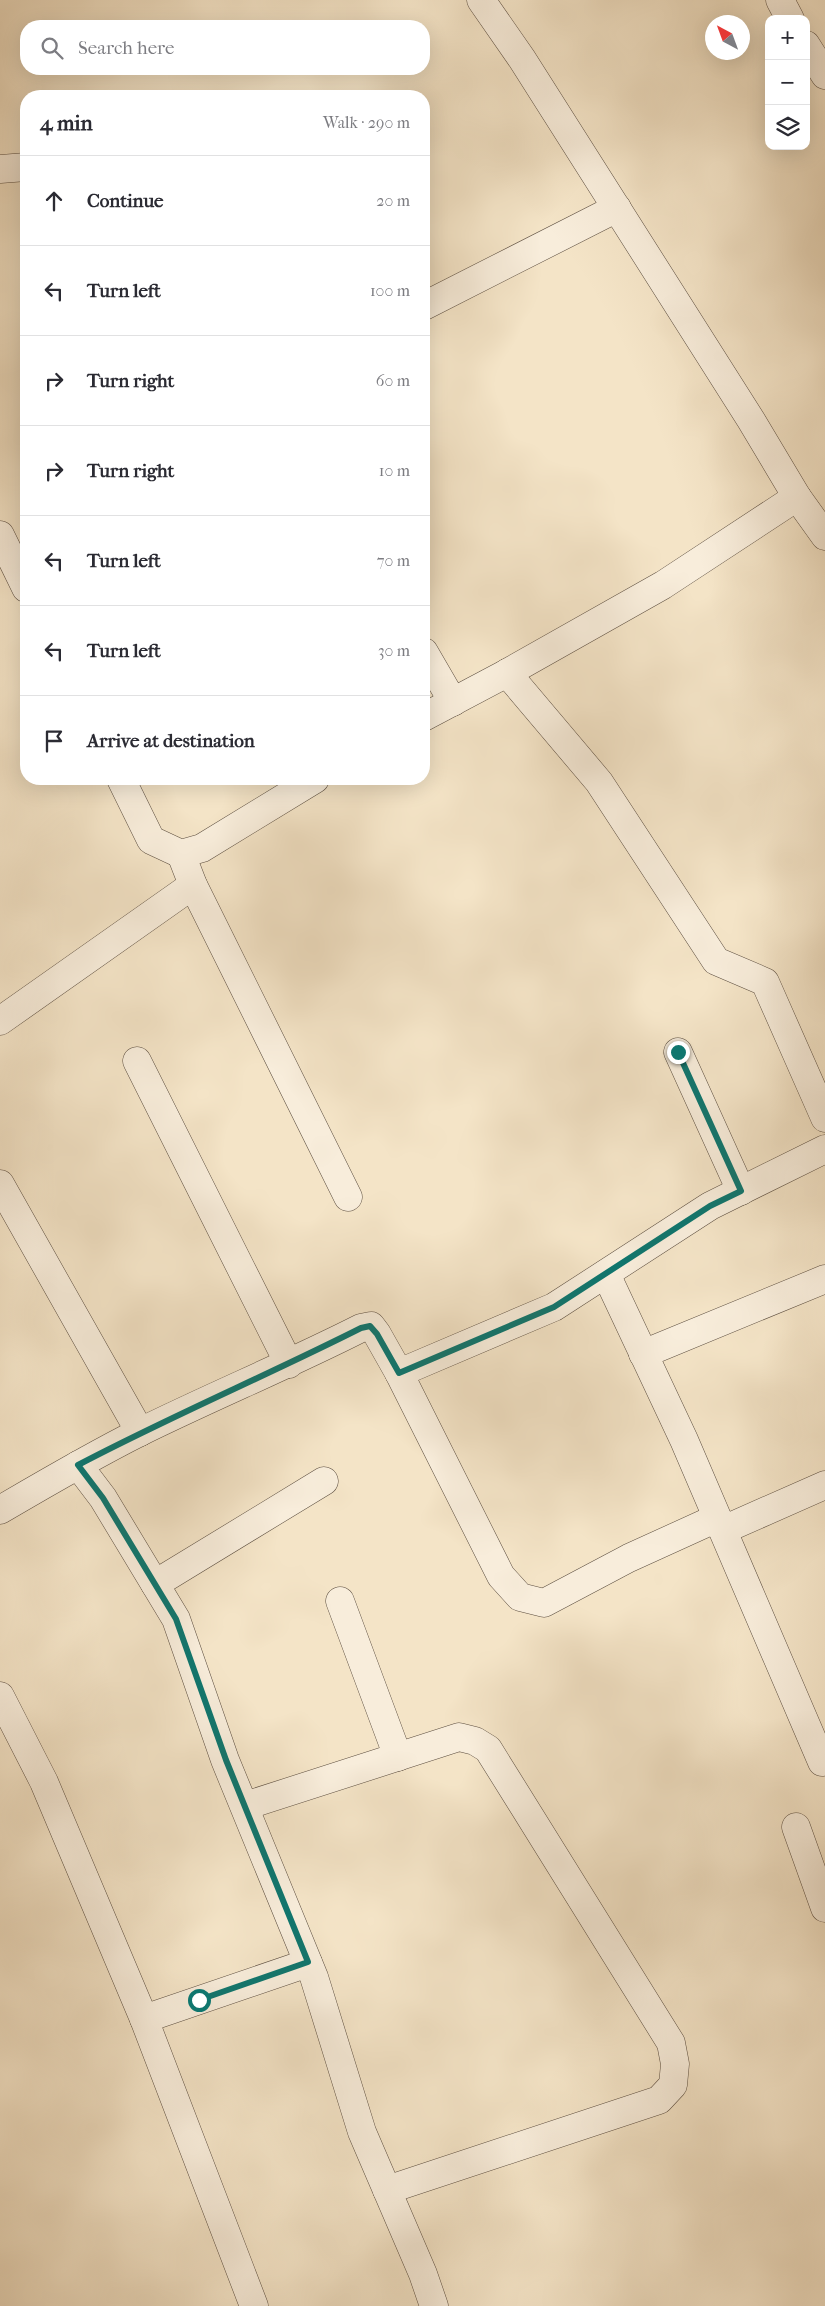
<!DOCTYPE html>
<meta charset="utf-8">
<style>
:root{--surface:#fff;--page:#f7f7f7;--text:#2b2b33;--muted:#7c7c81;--line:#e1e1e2}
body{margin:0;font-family:"IM FELL French Canon",serif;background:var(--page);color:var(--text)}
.controls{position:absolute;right:15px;top:15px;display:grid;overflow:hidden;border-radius:10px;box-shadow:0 5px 20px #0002}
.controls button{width:45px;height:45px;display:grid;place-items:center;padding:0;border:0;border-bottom:1px solid var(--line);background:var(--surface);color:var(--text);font:25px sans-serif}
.compass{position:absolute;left:705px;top:15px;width:45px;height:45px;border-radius:50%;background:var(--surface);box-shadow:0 5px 20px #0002;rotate:319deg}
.stop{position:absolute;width:15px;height:15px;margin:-11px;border:4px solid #0f766e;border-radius:50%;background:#fff}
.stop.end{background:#0f766e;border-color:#fff;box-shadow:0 1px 5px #0008}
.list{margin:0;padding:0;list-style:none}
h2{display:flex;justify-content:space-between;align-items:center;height:65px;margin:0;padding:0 20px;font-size:21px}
h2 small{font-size:16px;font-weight:400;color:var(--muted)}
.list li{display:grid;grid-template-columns:32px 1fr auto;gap:15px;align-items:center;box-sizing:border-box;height:90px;padding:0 20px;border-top:1px solid var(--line)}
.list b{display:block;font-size:19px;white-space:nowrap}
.list em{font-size:16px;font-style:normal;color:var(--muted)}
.icon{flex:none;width:28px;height:28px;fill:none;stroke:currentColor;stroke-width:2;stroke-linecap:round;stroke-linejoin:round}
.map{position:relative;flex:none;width:825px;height:2306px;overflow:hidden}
.search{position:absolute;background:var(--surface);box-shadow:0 5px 20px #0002;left:20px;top:20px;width:410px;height:55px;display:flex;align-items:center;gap:12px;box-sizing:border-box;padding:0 18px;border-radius:20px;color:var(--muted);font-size:19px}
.panel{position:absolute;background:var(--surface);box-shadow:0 5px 20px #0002;left:20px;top:90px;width:410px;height:695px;border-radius:20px}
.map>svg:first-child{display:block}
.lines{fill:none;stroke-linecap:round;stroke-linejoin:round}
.minor-casing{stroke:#5c4e40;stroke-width:29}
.minor{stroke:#f8eddb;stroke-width:28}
.route{stroke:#0f766e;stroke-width:6}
</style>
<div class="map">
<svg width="825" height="2306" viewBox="0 0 825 2306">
<rect width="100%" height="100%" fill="#f4e4c7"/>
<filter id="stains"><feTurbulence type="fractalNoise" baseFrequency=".004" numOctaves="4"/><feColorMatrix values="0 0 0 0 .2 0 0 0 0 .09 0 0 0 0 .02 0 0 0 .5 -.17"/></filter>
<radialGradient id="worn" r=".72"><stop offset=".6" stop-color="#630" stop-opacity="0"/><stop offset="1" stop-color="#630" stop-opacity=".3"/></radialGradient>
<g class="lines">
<!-- minor casing -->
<g class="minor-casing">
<g id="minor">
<polyline points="780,0 790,19"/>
<polyline points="806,45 825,75"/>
<polyline points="0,169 26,167"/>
<polyline points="424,306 617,208"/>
<polyline points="797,497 825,536"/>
<polyline points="0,535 26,588"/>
<polyline points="424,652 453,702"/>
<polyline points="507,673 599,782 716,961 765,982 825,1118"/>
<polyline points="424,717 507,673 663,585 797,497 751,420 522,59 481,0"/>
<polyline points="121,779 151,840 181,854 202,848 315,779"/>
<polyline points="181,854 193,885 348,1197"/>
<polyline points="0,1021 193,885"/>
<polyline points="678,1052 741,1191"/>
<polyline points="137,1061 289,1364"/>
<polyline points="0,1184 140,1432"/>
<polyline points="606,1274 684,1440 822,1762"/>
<polyline points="643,1354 825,1279"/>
<polyline points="399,1373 501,1576 520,1597 544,1603 629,1558 717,1518"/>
<polyline points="78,1465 103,1498 176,1619 225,1760 314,1977 362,2132 423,2274 434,2306"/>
<path d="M 0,1510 C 46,1483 92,1456 140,1432 C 213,1396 288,1365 361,1328 L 371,1326 L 377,1334 L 399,1373 L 554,1307 L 710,1206 L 825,1149"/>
<polyline points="723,1530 825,1485"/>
<polyline points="155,1584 324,1481"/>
<polyline points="340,1601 398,1757"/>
<polyline points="0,1696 44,1782 144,2019 254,2306"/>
<polyline points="245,1806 459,1737 475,1741 488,1749 671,2043 675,2064 673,2085 659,2100 387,2190"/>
<polyline points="796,1827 825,1908"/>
<polyline points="144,2019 308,1963"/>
</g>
</g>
<!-- minor -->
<use href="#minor" class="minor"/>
</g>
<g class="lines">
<!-- route -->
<path class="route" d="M 199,2000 L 308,1962 L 226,1760 L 176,1619 L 103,1498 L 78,1465 C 171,1416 268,1375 361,1328 L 370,1326 L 377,1334 L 399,1373 L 554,1307 L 710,1206 L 741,1191 L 678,1052"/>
</g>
<rect width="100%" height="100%" filter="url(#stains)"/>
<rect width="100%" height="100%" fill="url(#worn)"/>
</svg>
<div class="controls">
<button>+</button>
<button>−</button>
<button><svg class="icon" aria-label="layers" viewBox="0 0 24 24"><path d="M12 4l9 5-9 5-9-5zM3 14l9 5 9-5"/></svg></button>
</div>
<svg class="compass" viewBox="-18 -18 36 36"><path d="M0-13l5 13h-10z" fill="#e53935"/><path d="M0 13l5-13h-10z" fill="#7c7c81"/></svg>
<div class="stop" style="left:199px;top:2000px"></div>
<div class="stop end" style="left:678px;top:1052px"></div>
<div class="search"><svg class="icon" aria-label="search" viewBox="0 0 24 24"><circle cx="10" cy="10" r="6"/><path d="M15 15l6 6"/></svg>Search here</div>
<section class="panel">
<h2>4 min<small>Walk · 290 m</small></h2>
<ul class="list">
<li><svg class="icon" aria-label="ahead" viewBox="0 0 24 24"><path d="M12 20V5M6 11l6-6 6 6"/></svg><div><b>Continue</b></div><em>20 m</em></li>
<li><svg class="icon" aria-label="left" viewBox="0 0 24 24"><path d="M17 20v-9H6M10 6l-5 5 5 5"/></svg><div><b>Turn left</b></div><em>100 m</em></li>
<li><svg class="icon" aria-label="right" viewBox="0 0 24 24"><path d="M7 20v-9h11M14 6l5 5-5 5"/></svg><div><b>Turn right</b></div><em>60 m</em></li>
<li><svg class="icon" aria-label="right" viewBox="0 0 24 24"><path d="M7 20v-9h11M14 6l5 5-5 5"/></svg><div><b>Turn right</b></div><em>10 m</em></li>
<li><svg class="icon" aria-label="left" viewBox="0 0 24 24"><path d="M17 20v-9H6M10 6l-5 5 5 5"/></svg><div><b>Turn left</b></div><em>70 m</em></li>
<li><svg class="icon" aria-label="left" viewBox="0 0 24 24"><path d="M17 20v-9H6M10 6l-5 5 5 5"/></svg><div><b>Turn left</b></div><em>30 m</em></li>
<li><svg class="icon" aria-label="arrive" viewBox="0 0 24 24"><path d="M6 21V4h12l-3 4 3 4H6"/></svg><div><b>Arrive at destination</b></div></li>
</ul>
</section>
</div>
